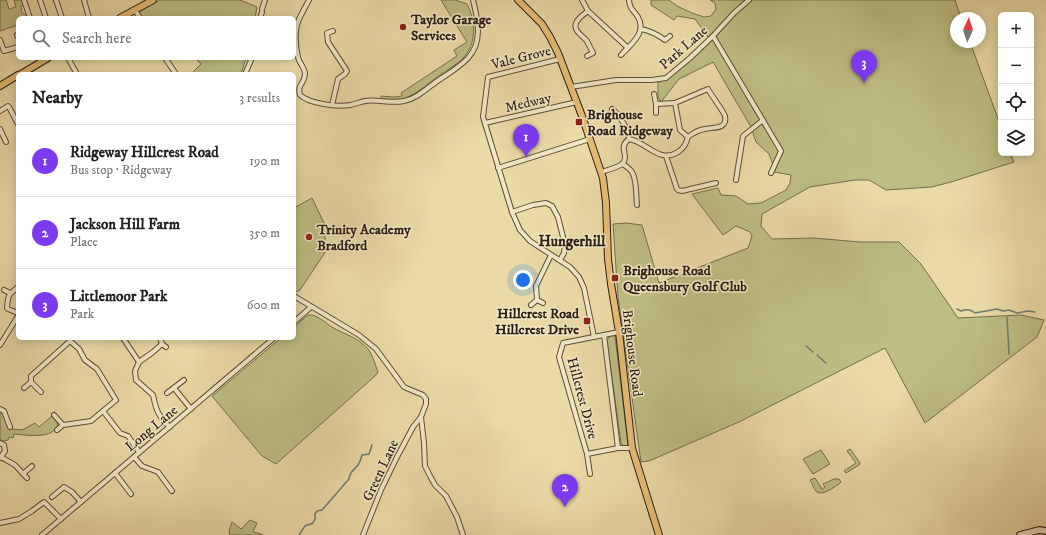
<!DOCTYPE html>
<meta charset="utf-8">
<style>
:root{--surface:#fff;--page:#f6f6f6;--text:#222;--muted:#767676;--line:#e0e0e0;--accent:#7c3aed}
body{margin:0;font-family:"IM FELL DW Pica",serif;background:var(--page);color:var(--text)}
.controls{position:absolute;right:12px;top:12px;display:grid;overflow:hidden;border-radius:6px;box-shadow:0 2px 10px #0003}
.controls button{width:36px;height:36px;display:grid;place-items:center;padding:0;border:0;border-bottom:1px solid var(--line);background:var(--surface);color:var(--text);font:20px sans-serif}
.compass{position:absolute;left:950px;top:12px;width:36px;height:36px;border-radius:50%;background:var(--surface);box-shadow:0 2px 10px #0003;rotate:4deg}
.you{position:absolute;left:523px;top:280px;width:14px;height:14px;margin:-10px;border:3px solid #fff;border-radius:50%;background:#1a73e8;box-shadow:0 0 0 6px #1a73e833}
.badge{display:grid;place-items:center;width:26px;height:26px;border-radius:50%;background:var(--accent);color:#fff;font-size:13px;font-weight:700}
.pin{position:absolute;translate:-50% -33px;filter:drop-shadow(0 1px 2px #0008)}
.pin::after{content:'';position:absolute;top:21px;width:14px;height:12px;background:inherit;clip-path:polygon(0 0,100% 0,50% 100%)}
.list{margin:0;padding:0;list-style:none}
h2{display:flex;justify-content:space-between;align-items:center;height:52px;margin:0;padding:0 16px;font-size:17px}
h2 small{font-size:13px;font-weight:400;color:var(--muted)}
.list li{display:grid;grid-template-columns:26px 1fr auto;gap:12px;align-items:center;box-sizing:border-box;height:72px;padding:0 16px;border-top:1px solid var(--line)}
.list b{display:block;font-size:15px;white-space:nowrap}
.list p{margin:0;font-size:13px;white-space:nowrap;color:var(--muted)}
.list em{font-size:13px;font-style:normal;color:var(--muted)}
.icon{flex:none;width:22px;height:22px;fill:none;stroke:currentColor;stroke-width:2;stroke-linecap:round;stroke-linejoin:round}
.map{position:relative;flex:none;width:1046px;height:535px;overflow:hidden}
.search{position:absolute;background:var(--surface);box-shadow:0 2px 10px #0003;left:16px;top:16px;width:280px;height:44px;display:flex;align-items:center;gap:10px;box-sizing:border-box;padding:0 14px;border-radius:6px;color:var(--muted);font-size:15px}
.panel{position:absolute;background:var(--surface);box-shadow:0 2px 10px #0003;left:16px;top:72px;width:280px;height:268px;border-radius:6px}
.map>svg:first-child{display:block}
.green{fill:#bdbd82;stroke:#746e4c}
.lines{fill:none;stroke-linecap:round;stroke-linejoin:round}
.stream{stroke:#6c7c6c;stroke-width:1.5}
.street-casing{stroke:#5b4d3a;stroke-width:6}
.secondary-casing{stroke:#2b1e16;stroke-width:8}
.primary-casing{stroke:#2b1e16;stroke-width:8}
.street{stroke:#f1e7c5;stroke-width:4}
.secondary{stroke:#f1e7c5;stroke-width:5.5}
.primary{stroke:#e5bd73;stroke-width:6}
.poi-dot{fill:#8f2418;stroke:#f1e7c5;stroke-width:1.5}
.labels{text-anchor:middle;stroke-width:3;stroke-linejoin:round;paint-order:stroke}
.poi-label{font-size:14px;font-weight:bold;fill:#2b1e16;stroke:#f1e7c5;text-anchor:start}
.street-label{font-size:14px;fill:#2b1e16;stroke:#f1e7c5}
.neighbourhood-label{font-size:15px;font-weight:bold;fill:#2b1e16;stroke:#f1e7c5}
</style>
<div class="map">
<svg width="1046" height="535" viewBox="0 0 1046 535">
<rect width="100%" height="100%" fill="#eadaa6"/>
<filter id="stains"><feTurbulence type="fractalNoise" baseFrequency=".005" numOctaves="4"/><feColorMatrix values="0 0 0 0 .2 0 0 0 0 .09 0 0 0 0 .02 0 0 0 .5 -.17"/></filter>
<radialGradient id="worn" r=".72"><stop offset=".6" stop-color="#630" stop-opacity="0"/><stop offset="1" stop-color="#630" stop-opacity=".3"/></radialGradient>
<!-- green -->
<g class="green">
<path d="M 0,0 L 6,0 L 9,9 L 16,7 L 14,0 L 22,0 L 23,5 L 21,6 C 22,10 20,14 27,15 L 28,18 L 18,18 L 18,25 L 0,31 Z"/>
<polygon points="160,0 240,0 257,7 255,18 142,18 139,12"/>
<path d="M 441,0 L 455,0 L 467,4 C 476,21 477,45 462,59 C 455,66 445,71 437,77 C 426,85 414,97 400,99 C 394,100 387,99 381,99 L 381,96 L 393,97 L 402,96 L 401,93 L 457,56 L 454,50 L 467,42 Z"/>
<path d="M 651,0 L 669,0 L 677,6 L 692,13 L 704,17 L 711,16 L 716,9 L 715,3 L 710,0 L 955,0 L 961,18 L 956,18 L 956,42 L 970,42 L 1001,127 L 1001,153 L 1010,153 L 1014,162 L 951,182 L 932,187 L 886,190 L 869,180 L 855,180 L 810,187 L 762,214 L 761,226 L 772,239 L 814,238 L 860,242 L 899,242 L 921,264 L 958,318 L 1021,315 L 1044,320 L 1037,337 L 925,423 L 885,348 L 739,422 L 649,461 L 641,462 L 618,297 L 613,224 L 626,223 L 642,225 L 659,283 L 748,248 L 752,236 L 750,232 L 736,226 L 723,235 L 692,194 L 718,188 L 721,195 L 736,196 L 748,204 L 761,203 L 786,190 L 790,183 L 791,175 L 774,172 L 772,162 L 769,154 L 756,142 L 751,127 L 713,62 L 679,79 L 661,102 L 658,97 L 658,82 C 669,81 701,50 711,41 L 695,19 L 677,16 L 674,20 L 651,5 Z"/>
<polygon points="195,58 246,58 241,74 191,74 201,64"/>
<polygon points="312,198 324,223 326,251 300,290 295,292 294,292 294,208"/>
<path d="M 308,315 C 312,315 314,315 317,317 C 322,319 326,323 330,326 C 343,334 358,337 368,349 C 373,355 375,365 378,372 L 375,376 L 276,464 L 262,456 L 212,396 L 281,338 L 294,338 L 294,327 Z"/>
<polygon points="612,335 615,336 628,444 626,446 622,445 621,443 607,341 609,337"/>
<path d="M 0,411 L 5,413 L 12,429 L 22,430 L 35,423 L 39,427 L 52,416 L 58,424 C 54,440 26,435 14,434 L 13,438 L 9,437 L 8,440 C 5,441 3,441 0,440 Z"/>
<polygon points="850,449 851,450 860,463 859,465 846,473 844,471 856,463 847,451"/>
<polygon points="821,450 830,464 813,474 803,459"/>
<path d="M 815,478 L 822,489 L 825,487 L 823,484 L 834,479 L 839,479 L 841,482 L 839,484 C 834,487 823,496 817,492 C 814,490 812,483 810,480 Z"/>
<polygon points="250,520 257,523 253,532 261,534 263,535 230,535 229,532 232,522 241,529"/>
</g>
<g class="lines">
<!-- stream -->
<g class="stream">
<path d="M 957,309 L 961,311 C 967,309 970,309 975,313 L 997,309 L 1003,311 L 1009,310 L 1017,313 L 1028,311 L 1035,312"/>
<polyline points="1007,317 1009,354"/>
<polyline points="806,346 813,352"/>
<polyline points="817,355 826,363"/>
<path d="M 299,535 L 305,526 L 313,523 L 315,519 L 315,514 L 317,511 L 322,510 L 349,479 C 350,471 354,470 358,465 C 360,462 361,459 362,455 L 369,454 L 372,445"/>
</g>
<!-- street casing -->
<g class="street-casing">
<g id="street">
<polyline points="24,0 30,18"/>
<polyline points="40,0 46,18"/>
<polyline points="56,0 62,18"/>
<polyline points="84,0 89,18"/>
<path d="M 309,0 C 306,6 303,11 300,17 C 294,29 295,44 298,57 C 299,63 305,68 305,74 C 305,83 297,84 300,95 C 310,104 337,107 350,105 C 355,104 360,102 365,101 C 378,99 391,104 404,101 C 416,99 426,89 436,82 C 446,75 459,68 468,58 C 483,42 478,20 473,0"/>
<polyline points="582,0 588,11 628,48"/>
<polyline points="262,9 265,0"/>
<polyline points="135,10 140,18"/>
<polyline points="260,18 262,12"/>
<path d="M 641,29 C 651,31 657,34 665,40 L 670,36"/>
<polyline points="17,35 18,37"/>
<polyline points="713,36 781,151 771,173"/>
<polyline points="0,40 4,51 18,47"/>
<path d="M 621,55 C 631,44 647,33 638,17 C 633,9 630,10 629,0"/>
<path d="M 587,56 L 593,53 C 591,49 589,45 587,41 C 583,36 573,31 576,23 C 578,18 584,14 588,11"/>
<polyline points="68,58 77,74"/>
<polyline points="165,58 176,74"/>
<polyline points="560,59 488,77 483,117 512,212 520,230 530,241 570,267 579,277 584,288 594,337"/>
<polyline points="245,74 252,58"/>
<polyline points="571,87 616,80 652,80 666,78 690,58 713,36 734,13 749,0"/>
<polyline points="654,94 656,104 675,103"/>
<polyline points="656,104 656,113"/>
<polyline points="332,105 338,79 345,74 347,71 328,42 327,33 333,31"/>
<path d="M 612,109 C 619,114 629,130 629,139"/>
<polyline points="0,111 8,106 9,107 18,124"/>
<polyline points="485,123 577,102"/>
<polyline points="0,129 6,142"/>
<polyline points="666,156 677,189 678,190 682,191 716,183"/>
<path d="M 622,164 C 626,166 630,169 632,172 C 637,180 636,196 637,205"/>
<polyline points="498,168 590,139"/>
<path d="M 601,172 C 607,170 618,168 623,163 C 630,155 617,148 629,139 C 647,142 659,164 678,152 C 684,148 686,144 688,137 L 680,130 L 675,103 L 708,89 C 711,95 724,112 725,116 C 728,130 712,127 705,129 C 698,130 693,133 688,137"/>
<polyline points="736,180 743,136 763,120"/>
<polyline points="512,212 533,205 546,203 552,206 558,217 565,245 564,253 560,260"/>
<path d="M 18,287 C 8,295 8,295 7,308 L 8,309 L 18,313"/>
<polyline points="4,290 10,293"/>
<polyline points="294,296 359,335 376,349 404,387 423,395 426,399 426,404 421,417 413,427 397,457 381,490 363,535"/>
<polyline points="537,300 543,303"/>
<polyline points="531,305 537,300 536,286 551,255"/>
<polyline points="294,322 311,307"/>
<polyline points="604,335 618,448"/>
<path d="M 123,338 L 139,362 L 135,371 L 136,380 L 153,395 C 156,410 158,416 170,427"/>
<polyline points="160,338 162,344 166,347"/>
<polyline points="0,345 18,316"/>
<polyline points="139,362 153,352 162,344"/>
<polyline points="24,388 31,382"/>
<polyline points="174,388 191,409"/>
<polyline points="41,392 31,382 31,376 70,341 79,349 85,360 97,369 116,400 91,421 63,425 57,430"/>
<polyline points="167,393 184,380"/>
<polyline points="0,409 4,411 10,427"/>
<polyline points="103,411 120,433 128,436 139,452"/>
<polyline points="54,415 63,425"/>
<polyline points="421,417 424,443 425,466 430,476 435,485 446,496 457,517 463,535"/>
<polyline points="0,443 4,445 5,451 0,458"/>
<polyline points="587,454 618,448 632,448"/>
<polyline points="1,457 15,465 27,478"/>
<polyline points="134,457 142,466 158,472 172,491"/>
<polyline points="115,473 131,494"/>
<polyline points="23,474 32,466"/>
<polyline points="590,474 587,454 559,357 563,343 619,332"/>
<polyline points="52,497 64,487 72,492 81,502"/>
<polyline points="0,523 19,519 32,511 44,502 61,519"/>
<polyline points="42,535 274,338"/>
</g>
</g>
<!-- secondary casing -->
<g class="secondary-casing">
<polyline id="secondary" points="1020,535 1039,530 1046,531"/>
</g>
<!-- primary casing -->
<g class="primary-casing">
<g id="primary">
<polyline points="518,0 542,24 550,37 558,53 582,116 603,178 606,203 608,259 611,284 619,332 632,448 659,535"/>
<polyline points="120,18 153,0"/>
<polyline points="21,74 48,58"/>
<polyline points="0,86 18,75"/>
</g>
</g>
<!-- street -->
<use href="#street" class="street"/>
<!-- secondary -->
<use href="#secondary" class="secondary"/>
<!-- primary -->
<use href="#primary" class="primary"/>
</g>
<!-- markers -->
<g class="poi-dot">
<circle cx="403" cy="27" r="4"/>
<rect x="575" y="118" width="8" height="8" rx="2"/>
<circle cx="309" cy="237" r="4"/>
<rect x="611" y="274" width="8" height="8" rx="2"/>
<rect x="583" y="317" width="8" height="8" rx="2"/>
</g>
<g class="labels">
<!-- poi labels -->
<g class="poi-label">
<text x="411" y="24">Taylor Garage<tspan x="411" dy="16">Services</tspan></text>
<text x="587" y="119">Brighouse<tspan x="587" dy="16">Road Ridgeway</tspan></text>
<text x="317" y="234">Trinity Academy<tspan x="317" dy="16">Bradford</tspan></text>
<text x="623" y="275">Brighouse Road<tspan x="623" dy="16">Queensbury Golf Club</tspan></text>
<text x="579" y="318" text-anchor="end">Hillcrest Road<tspan x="579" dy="16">Hillcrest Drive</tspan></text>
</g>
<!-- street labels -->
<g class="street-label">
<text transform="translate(683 47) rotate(-41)" y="5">Park Lane</text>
<text transform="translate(521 57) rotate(-14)" y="5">Vale Grove</text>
<text transform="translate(528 102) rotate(-13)" y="5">Medway</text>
<text transform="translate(633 353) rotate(83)" y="5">Brighouse Road</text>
<text transform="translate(583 398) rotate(75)" y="5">Hillcrest Drive</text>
<text transform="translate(151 428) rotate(-40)" y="5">Long Lane</text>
<text transform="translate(380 470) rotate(-65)" y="5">Green Lane</text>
</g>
<!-- neighbourhood labels -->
<g class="neighbourhood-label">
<text x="572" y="246">Hungerhill</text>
</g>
</g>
<rect width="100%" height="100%" filter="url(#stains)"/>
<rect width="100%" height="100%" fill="url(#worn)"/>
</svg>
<div class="controls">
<button>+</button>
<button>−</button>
<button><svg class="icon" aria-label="locate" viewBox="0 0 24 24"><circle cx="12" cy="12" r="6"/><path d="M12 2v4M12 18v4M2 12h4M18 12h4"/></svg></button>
<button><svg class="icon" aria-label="layers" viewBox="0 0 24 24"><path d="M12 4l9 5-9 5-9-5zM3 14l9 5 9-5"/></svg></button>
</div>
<svg class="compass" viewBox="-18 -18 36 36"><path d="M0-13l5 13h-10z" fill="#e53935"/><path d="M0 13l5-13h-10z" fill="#767676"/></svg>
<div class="you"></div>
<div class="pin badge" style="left:526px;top:157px">1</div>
<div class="pin badge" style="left:565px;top:507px">2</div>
<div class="pin badge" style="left:864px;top:83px">3</div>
<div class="search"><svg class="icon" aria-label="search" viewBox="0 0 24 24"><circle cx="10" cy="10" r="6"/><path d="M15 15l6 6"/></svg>Search here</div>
<section class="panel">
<h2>Nearby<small>3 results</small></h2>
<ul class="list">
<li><span class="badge">1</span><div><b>Ridgeway Hillcrest Road</b><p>Bus stop · Ridgeway</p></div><em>190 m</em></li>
<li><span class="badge">2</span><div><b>Jackson Hill Farm</b><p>Place</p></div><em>350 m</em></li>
<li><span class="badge">3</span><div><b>Littlemoor Park</b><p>Park</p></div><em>600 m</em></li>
</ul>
</section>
</div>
